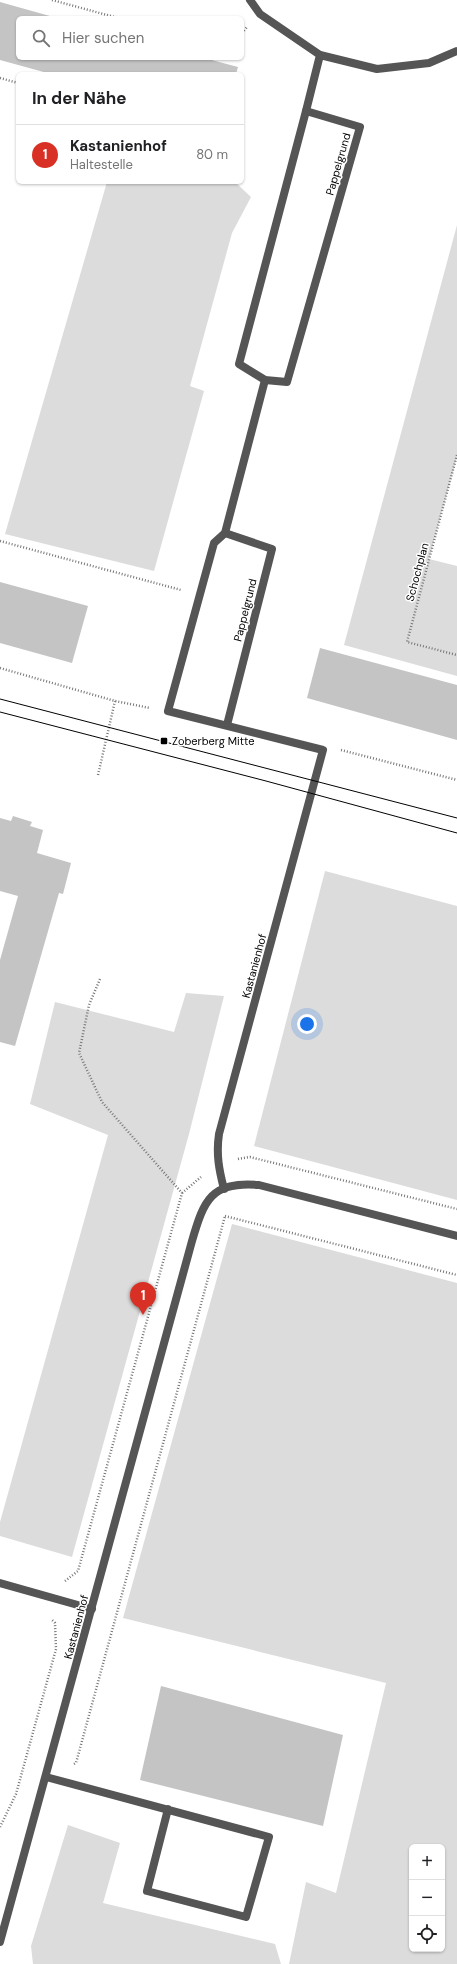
<!DOCTYPE html>
<html lang="de">
<meta charset="utf-8">
<style>
:root{--surface:#fff;--page:#f6f6f6;--text:#202124;--muted:#757577;--line:#e0e0e0;--accent:#d93025}
body{margin:0;font-family:"DM Sans",sans-serif;background:var(--page);color:var(--text)}
.controls{position:absolute;right:12px;bottom:12px;display:grid;overflow:hidden;border-radius:6px;box-shadow:0 1px 3px #0004}
.controls button{width:36px;height:36px;display:grid;place-items:center;padding:0;border:0;border-bottom:1px solid var(--line);background:var(--surface);color:var(--text);font:20px sans-serif}
.you{position:absolute;left:307px;top:1024px;width:14px;height:14px;margin:-10px;border:3px solid #fff;border-radius:50%;background:#1a73e8;box-shadow:0 0 0 6px #1a73e833}
.badge{display:grid;place-items:center;width:26px;height:26px;border-radius:50%;background:var(--accent);color:#fff;font-size:13px;font-weight:700}
.pin{position:absolute;translate:-50% -33px;filter:drop-shadow(0 1px 2px #0008)}
.pin::after{content:'';position:absolute;top:21px;width:14px;height:12px;background:inherit;clip-path:polygon(0 0,100% 0,50% 100%)}
.list{margin:0;padding:0;list-style:none}
h2{display:flex;justify-content:space-between;align-items:center;height:52px;margin:0;padding:0 16px;font-size:17px}
h2 small{font-size:13px;font-weight:400;color:var(--muted)}
.list li{display:grid;grid-template-columns:26px 1fr auto;gap:12px;align-items:center;box-sizing:border-box;height:60px;padding:0 16px;border-top:1px solid var(--line)}
.list b{display:block;font-size:15px;white-space:nowrap}
.list p{margin:0;font-size:13px;white-space:nowrap;color:var(--muted)}
.list em{font-size:13px;font-style:normal;color:var(--muted)}
.icon{flex:none;width:22px;height:22px;fill:none;stroke:currentColor;stroke-width:2;stroke-linecap:round;stroke-linejoin:round}
.map{position:relative;flex:none;width:457px;height:1964px;overflow:hidden}
.search{position:absolute;background:var(--surface);box-shadow:0 1px 3px #0004;left:16px;top:16px;width:228px;height:44px;display:flex;align-items:center;gap:10px;box-sizing:border-box;padding:0 14px;border-radius:6px;color:var(--muted);font-size:15px}
.panel{position:absolute;background:var(--surface);box-shadow:0 1px 3px #0004;left:16px;top:72px;width:228px;height:112px;border-radius:6px}
.map>svg:first-child{display:block}
.green{fill:#dcdcdc;fill-rule:evenodd}
.building{fill:#c4c4c4}
.lines{fill:none;stroke-linecap:round;stroke-linejoin:round}
.path{stroke:#777;stroke-width:2.5;stroke-dasharray:1 2;stroke-linecap:butt}
.lane{stroke:#555;stroke-width:8}
.street{stroke:#555;stroke-width:8}
.tram{stroke:#000;stroke-width:1}
.poi-dot{fill:#000;stroke:#fff;stroke-width:1.5}
.labels{text-anchor:middle;stroke-width:3;stroke-linejoin:round;paint-order:stroke}
.street-label{font-size:11px;fill:#000;stroke:#fff}
.poi-label{font-size:11px;fill:#000;stroke:#fff;text-anchor:start}
</style>
<div class="map">
<svg width="457" height="1964" viewBox="0 0 457 1964">
<rect width="100%" height="100%" fill="#fff"/>
<!-- green -->
<g class="green">
<polygon points="107,182 235,182 251,197 232,233 190,386 204,391 154,571 5,534"/>
<polygon points="457,225 457,457 429,559 457,566 457,676 344,645"/>
<polygon points="325,871 457,906 457,1200 254,1146"/>
<polygon points="186,993 224,996 189,1134 72,1557 0,1536 0,1522 108,1135 30,1104 55,1002 174,1032"/>
<path d="M 232,1224 L 457,1283 L 457,1964 L 289,1964 L 306,1882 L 336,1893 L 386,1683 L 123,1618 ZM 412,1847 L 442,1847 L 442,1949 L 412,1949 Z"/>
<polygon points="68,1825 120,1843 103,1903 275,1944 281,1964 33,1964 31,1946"/>
</g>
<!-- building -->
<g class="building">
<polygon points="0,2 57,18 18,18 18,58 204,58 238,67 236,74 51,74 0,60"/>
<polygon points="0,582 88,606 72,663 0,643"/>
<polygon points="320,648 457,685 457,740 307,698"/>
<polygon points="13,816 32,822 30,826 43,830 37,853 71,863 63,894 59,893 15,1046 0,1042 0,960 18,896 0,891 0,818 11,821"/>
<polygon points="161,1686 343,1735 323,1826 140,1780"/>
</g>
<g class="lines">
<!-- path -->
<g class="path">
<polyline points="52,0 118,18"/>
<polyline points="242,33 247,27"/>
<polyline points="0,78 18,83"/>
<polyline points="457,455 407,642 457,655"/>
<polyline points="0,541 181,590"/>
<polyline points="0,668 115,701 150,708"/>
<polyline points="341,750 457,780"/>
<polyline points="98,775 115,701"/>
<polyline points="238,1159 250,1157 457,1209"/>
<polyline points="182,1193 201,1177"/>
<polyline points="225,1216 457,1275"/>
<polyline points="65,1581 78,1571 182,1193 102,1102 79,1053 89,1005 100,979"/>
<polyline points="74,1764 76,1763 225,1216"/>
<polyline points="0,1827 16,1794 56,1649 55,1623 51,1619"/>
</g>
<!-- lane -->
<g class="lane">
<polyline points="0,1583 92,1609"/>
<polyline points="46,1777 269,1837 246,1917 147,1891 168,1809"/>
</g>
<!-- street -->
<g class="street">
<polyline points="250,0 260,14 320,55 306,111"/>
<polyline points="320,55 377,69 429,63 457,51"/>
<polygon points="306,111 360,127 287,382 265,380 239,364"/>
<polyline points="225,533 272,549 227,725"/>
<path d="M 224,1189 C 219,1170 216,1154 219,1134 L 323,750 L 168,711 L 214,543 L 225,533 L 265,380"/>
<path d="M 0,1942 L 192,1241 C 204,1200 211,1181 259,1185 L 457,1236"/>
</g>
<!-- tram -->
<g class="tram">
<polyline points="0,699 457,818"/>
<polyline points="0,712 266,781 457,833"/>
</g>
</g>
<!-- markers -->
<rect class="poi-dot" x="160" y="737" width="8" height="8" rx="2"/>
<g class="labels">
<!-- street labels -->
<g class="street-label">
<text transform="translate(338 164) rotate(-74)" y="4">Pappelgrund</text>
<text transform="translate(417 572) rotate(-75)" y="4">Schochplan</text>
<text transform="translate(245 610) rotate(-76)" y="4">Pappelgrund</text>
<text transform="translate(254 966) rotate(-75)" y="4">Kastanienhof</text>
<text transform="translate(76 1627) rotate(-75)" y="4">Kastanienhof</text>
</g>
<!-- poi labels -->
<g class="poi-label">
<text x="172" y="745">Zoberberg Mitte</text>
</g>
</g>
</svg>
<div class="controls">
<button>+</button>
<button>−</button>
<button><svg class="icon" aria-label="locate" viewBox="0 0 24 24"><circle cx="12" cy="12" r="6"/><path d="M12 2v4M12 18v4M2 12h4M18 12h4"/></svg></button>
</div>
<div class="you"></div>
<div class="pin badge" style="left:143px;top:1315px">1</div>
<div class="search"><svg class="icon" aria-label="search" viewBox="0 0 24 24"><circle cx="10" cy="10" r="6"/><path d="M15 15l6 6"/></svg>Hier suchen</div>
<section class="panel">
<h2>In der Nähe<small></small></h2>
<ul class="list">
<li><span class="badge">1</span><div><b>Kastanienhof</b><p>Haltestelle</p></div><em>80 m</em></li>
</ul>
</section>
</div>
